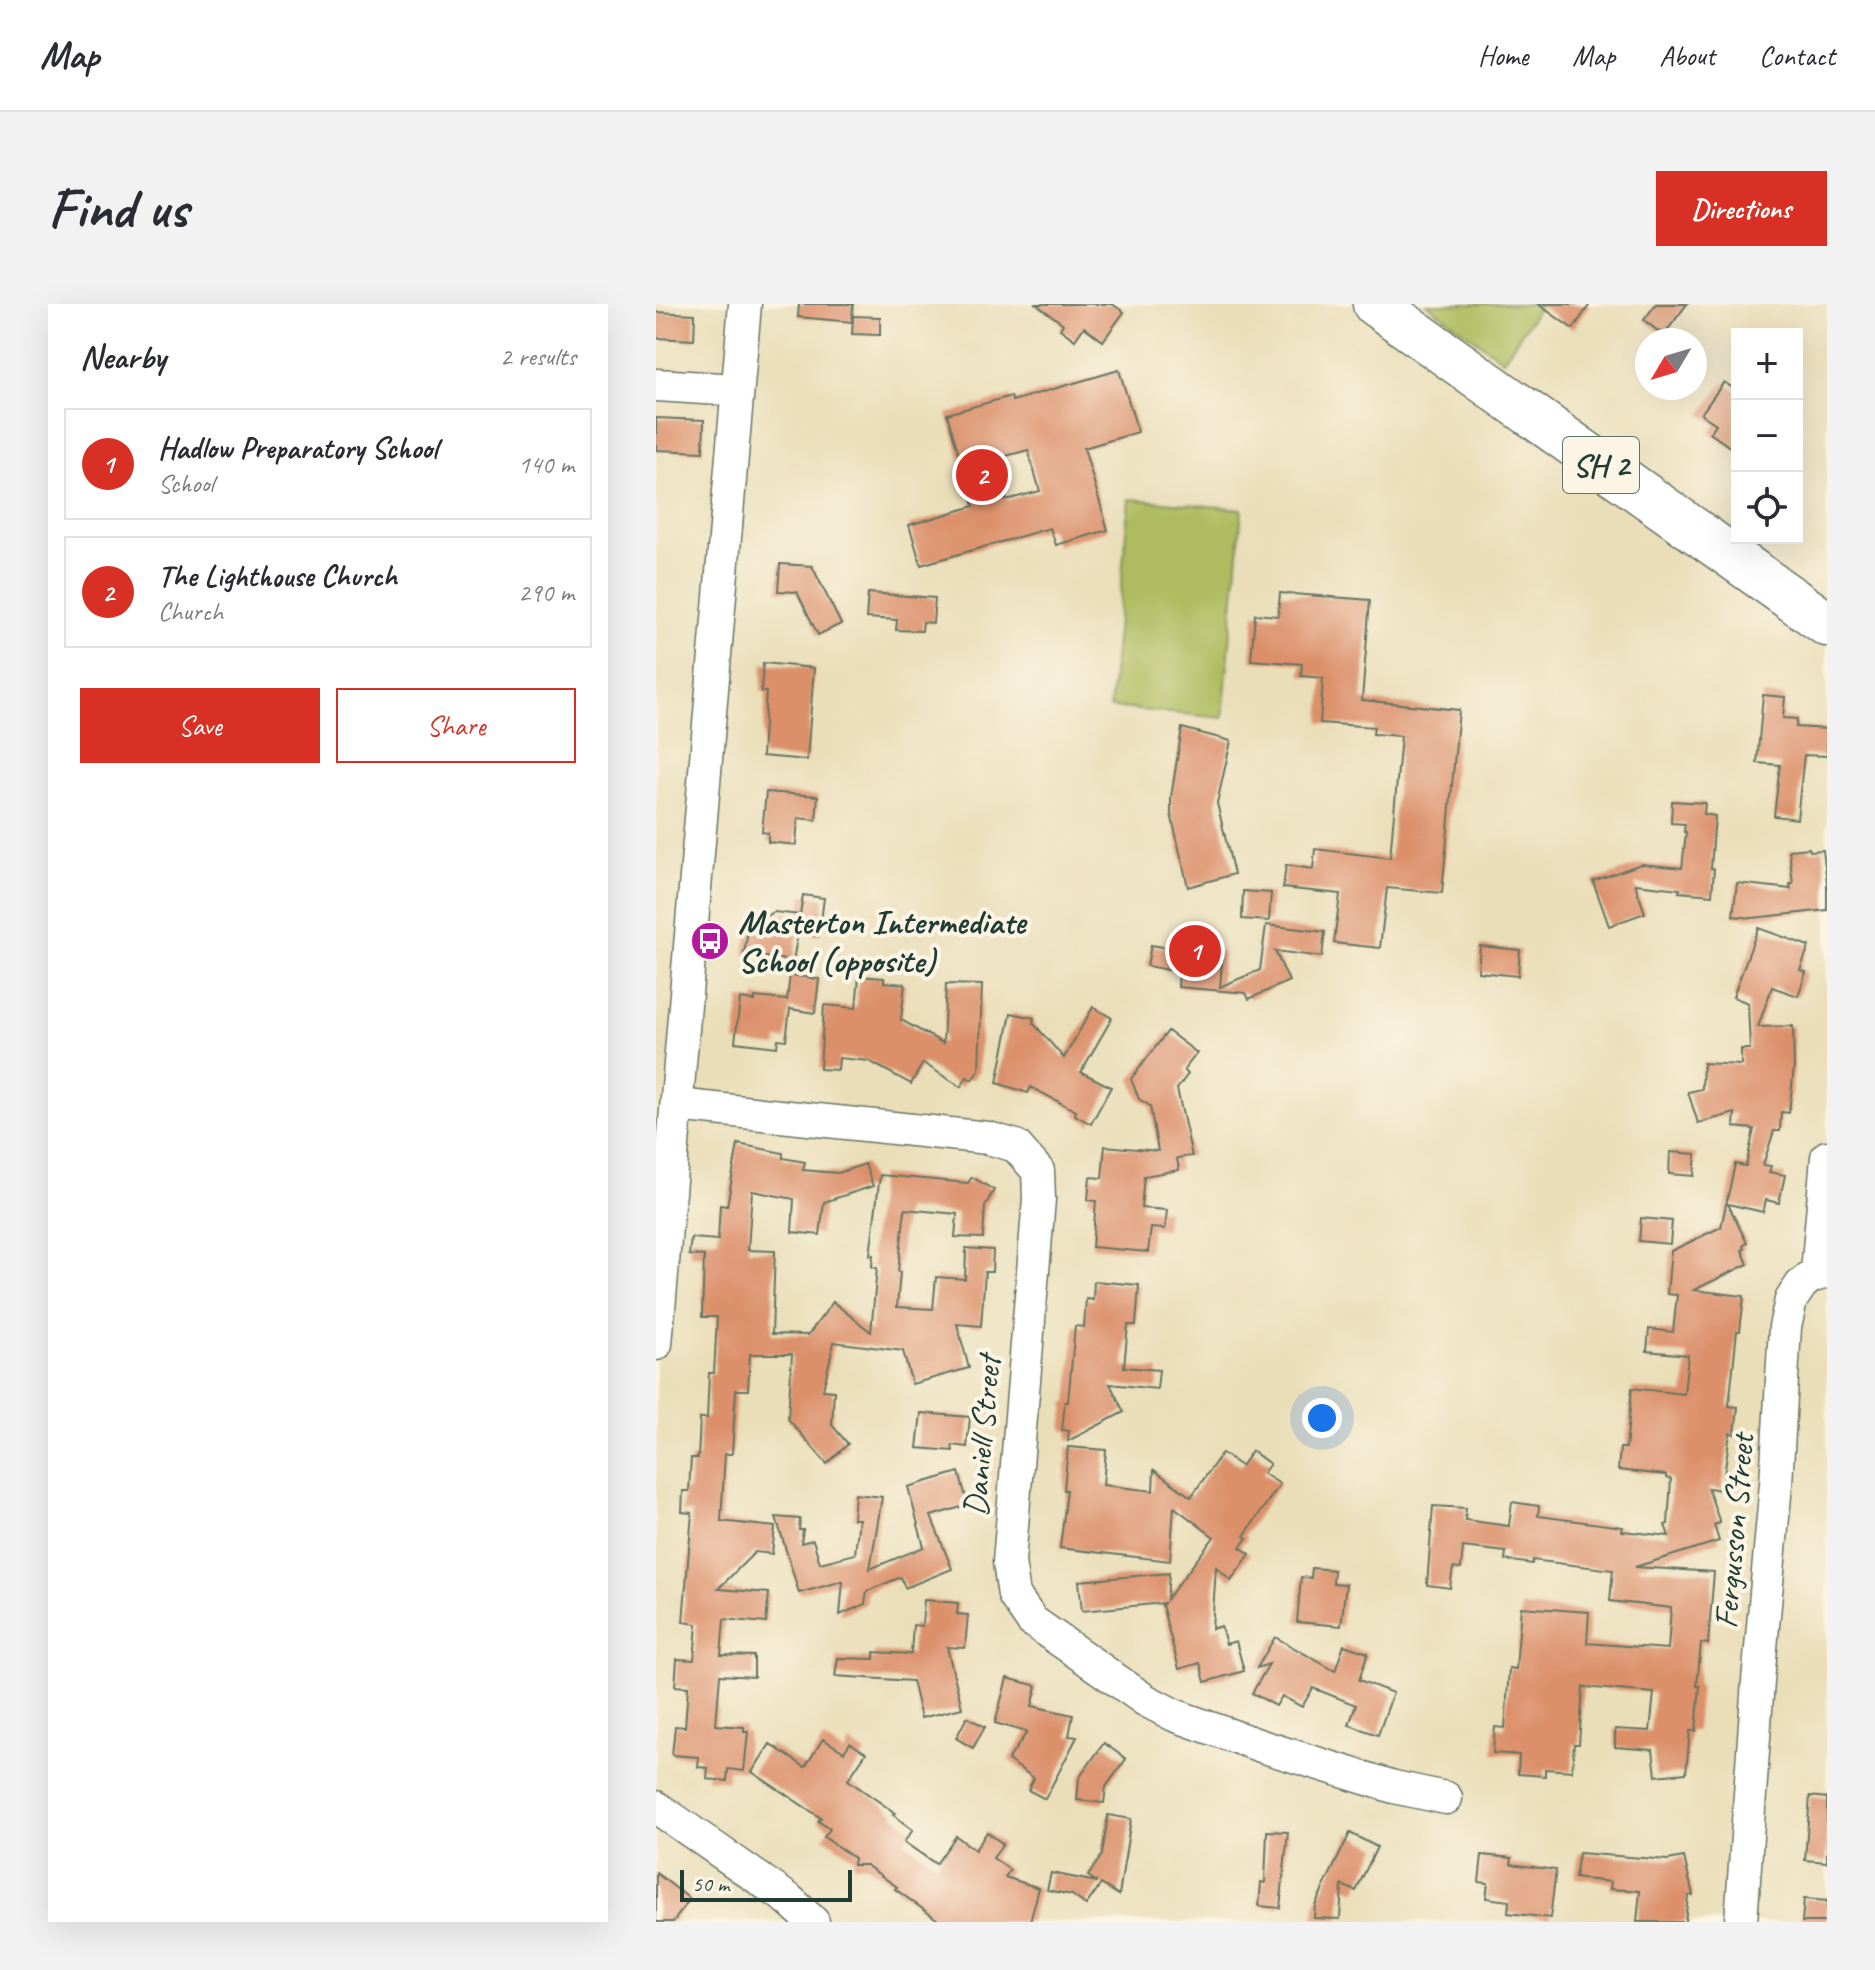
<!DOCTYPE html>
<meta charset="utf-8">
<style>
:root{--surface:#fff;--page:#f2f2f3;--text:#2b2b33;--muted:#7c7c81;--line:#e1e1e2;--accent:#d93025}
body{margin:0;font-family:Caveat,sans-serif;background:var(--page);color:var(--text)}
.controls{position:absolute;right:24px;top:24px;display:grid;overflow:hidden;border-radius:0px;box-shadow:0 8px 32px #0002}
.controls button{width:72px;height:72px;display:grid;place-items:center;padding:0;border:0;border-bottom:2px solid var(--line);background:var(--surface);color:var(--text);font:40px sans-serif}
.compass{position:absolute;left:979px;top:24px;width:72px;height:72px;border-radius:50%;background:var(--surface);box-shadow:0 8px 32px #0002;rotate:232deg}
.scale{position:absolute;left:24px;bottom:20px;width:172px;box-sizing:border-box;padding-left:8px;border:4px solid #1f3d34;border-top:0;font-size:22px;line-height:28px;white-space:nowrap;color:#1f3d34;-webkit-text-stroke:6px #fcf5e5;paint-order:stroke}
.you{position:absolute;left:666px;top:1114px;width:28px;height:28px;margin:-20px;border:6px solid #fff;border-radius:50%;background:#1a73e8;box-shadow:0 0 0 12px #1a73e833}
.badge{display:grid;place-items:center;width:52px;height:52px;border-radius:50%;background:var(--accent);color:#fff;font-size:26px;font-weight:700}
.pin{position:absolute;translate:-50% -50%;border:4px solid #fff;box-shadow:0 2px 8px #0006}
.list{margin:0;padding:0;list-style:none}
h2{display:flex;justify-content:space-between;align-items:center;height:104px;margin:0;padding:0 32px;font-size:34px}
h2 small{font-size:26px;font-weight:400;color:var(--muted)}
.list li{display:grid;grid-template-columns:52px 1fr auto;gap:24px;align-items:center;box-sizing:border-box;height:112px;margin:0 16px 16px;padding:0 16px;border:2px solid var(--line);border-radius:0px}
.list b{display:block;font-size:30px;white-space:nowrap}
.list p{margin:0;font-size:26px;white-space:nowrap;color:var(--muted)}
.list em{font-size:26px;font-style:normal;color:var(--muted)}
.actions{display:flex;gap:16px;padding:24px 32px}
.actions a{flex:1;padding:18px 0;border:2px solid var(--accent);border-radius:0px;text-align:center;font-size:28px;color:var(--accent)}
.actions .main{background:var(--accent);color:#fff}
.icon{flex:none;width:44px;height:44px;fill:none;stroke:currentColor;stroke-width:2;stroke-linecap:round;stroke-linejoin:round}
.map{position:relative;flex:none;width:1171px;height:1618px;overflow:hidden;border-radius:0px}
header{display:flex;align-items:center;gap:48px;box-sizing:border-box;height:112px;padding:0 40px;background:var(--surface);border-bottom:2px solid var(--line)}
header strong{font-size:38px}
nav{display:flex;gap:44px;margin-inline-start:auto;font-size:28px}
.intro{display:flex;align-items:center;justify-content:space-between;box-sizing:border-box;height:192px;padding:0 48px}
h1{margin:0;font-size:56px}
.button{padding:20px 36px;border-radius:0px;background:var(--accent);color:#fff;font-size:28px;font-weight:700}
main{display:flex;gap:48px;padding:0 48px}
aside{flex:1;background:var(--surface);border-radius:0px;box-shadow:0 8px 32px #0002}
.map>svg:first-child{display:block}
.green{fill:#aebc5e;stroke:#667c49;stroke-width:2}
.building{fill:#db906a;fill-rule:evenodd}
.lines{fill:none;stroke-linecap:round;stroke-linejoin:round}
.minor-casing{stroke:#667563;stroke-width:35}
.highway-casing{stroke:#667563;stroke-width:47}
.minor{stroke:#fff;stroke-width:32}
.highway{stroke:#fff;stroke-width:44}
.labels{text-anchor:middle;stroke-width:8;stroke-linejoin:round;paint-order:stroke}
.shield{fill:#fcf5e5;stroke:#617469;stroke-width:2}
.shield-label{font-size:32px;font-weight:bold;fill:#1f3d34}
.poi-label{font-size:34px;font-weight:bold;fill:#1f3d34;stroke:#fcf5e5;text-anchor:start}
.street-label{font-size:34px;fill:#1f3d34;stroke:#fcf5e5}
</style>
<header>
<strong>Map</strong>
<nav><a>Home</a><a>Map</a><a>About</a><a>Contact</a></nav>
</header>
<div class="intro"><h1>Find us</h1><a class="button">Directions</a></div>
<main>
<aside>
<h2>Nearby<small>2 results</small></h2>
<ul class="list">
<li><span class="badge">1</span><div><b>Hadlow Preparatory School</b><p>School</p></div><em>140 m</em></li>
<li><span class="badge">2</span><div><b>The Lighthouse Church</b><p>Church</p></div><em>290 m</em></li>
</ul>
<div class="actions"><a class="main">Save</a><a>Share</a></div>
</aside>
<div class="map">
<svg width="1171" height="1618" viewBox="0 0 1171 1618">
<rect width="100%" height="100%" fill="#fcf5e5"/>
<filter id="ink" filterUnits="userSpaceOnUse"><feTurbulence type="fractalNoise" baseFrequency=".0125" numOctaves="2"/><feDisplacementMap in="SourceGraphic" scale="16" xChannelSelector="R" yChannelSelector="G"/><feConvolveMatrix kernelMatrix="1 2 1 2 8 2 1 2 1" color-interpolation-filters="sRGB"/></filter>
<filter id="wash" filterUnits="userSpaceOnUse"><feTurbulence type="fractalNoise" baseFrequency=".006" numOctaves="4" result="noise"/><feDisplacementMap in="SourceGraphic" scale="32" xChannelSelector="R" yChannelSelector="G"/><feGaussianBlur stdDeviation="1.8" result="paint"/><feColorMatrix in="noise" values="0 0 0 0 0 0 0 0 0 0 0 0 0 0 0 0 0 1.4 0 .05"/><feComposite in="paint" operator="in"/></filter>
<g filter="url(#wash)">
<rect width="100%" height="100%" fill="#eadeb9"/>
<!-- green -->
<g class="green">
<polygon points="771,0 885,0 847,56"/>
<polygon points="473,195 586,205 567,414 454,403"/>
</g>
<g id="blocks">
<!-- building -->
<g class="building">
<polygon points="143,0 197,0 196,18 142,13"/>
<polygon points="380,0 456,0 468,8 447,37 428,23 419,36 404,25 407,20"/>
<polygon points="882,0 934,0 917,25"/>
<polygon points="1000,0 1031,0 1010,28 1003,28 988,16"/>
<polygon points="0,8 39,10 38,36 0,34"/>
<polygon points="197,12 224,13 224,31 196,30"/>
<path d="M 463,66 L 482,128 L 428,144 L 452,226 L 400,241 L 394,224 L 265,261 L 253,221 L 318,202 L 291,110 L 355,92 L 356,97 ZM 372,146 L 384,187 L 350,196 L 339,155 Z"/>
<polygon points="1068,78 1081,87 1081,148 1054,129 1060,120 1045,110"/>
<polygon points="0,114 48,116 47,148 0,146"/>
<polygon points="124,260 156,262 185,320 162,331 141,288 122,287"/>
<polygon points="212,289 279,294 277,319 267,318 266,327 240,326 241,316 210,314"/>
<polygon points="624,289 714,296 706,396 803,406 786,589 731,584 724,644 678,639 684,590 627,584 630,561 657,565 659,545 734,554 745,432 717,430 718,423 664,419 667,374 645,372 646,360 595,356 599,310 622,312"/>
<polygon points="107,359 158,364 151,456 106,452 110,388 105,388"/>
<polygon points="1107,391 1129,393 1127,414 1141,415 1140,423 1171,425 1171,452 1148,451 1141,515 1118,512 1124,461 1101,459"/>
<polygon points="526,424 575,437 561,499 578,570 532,583 515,510 515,493"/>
<polygon points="110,488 162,492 160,516 142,514 140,541 112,538 112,529 106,528"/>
<polygon points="1016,497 1049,499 1048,510 1059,512 1055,564 1058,565 1056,591 1023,588 1024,585 979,580 989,609 953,622 937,577 985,560 1026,564 1030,528 1028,528 1029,520 1015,519"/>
<polygon points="1153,544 1154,547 1167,546 1171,579 1171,606 1097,614 1077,612 1081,579 1135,585 1134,580 1137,580 1133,546"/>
<polygon points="587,587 615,589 613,617 586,615"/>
<polygon points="147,591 168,594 163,632 142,629 137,657 88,650 93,620 118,608 144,611"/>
<polygon points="610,621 669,628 666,653 619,647 633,677 593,695 590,689 522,683 523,668 491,662 495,641 525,646 525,644 567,648 564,683 604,666"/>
<polygon points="1102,624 1153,642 1144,666 1150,668 1142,692 1116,683 1102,723 1137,722 1138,763 1133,809 1125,808 1124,827 1118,827 1107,861 1115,862 1113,868 1129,871 1123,899 1110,896 1107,908 1072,900 1091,939 1087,942 1089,945 1086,946 1092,960 1038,986 1088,992 1084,1027 1081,1027 1073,1102 1082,1103 1079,1130 1074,1129 1066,1186 1052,1184 1064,1219 1058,1221 1063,1237 979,1263 1058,1268 1052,1340 1045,1339 1041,1382 1044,1382 1040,1427 1034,1427 1030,1469 1000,1472 997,1446 959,1443 959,1425 994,1427 998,1389 927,1383 923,1440 918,1440 916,1467 889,1465 889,1472 862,1470 863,1451 837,1449 839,1423 849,1424 853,1364 860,1365 865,1303 933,1308 931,1339 1012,1345 1015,1304 954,1297 957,1266 877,1256 876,1260 849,1256 850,1248 807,1243 805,1265 797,1264 794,1284 771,1281 777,1202 810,1204 809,1216 853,1222 856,1198 883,1202 882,1212 967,1223 966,1227 1013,1232 1009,1221 1012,1220 1015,1175 1010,1174 1010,1171 962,1166 964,1144 970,1144 976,1084 1028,1090 1032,1051 991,1047 993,1025 1017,1028 1021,991 1011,990 1015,947 1065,923 1079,860 1090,862 1098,825 1078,823 1079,809 1042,819 1032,788 1046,785 1047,759 1085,761 1085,745 1094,745 1092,699 1077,693"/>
<polygon points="824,642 864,646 862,672 822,668"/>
<polygon points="134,671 163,675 159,709 134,705 130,736 122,735 121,743 79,738 84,695 99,697 99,693 131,696"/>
<polygon points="203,672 228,674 228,678 249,680 245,716 287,739 290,680 326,681 323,766 316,776 311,773 305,783 267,759 255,780 213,757 183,754 182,766 164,765 168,701 200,704"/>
<polygon points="437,703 456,714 425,768 455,783 435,820 419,811 420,807 375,783 372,789 341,779 355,709 378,714 377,719 408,754"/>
<polygon points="512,727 541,749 528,766 532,770 521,785 536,852 521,854 523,866 488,872 485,904 511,906 509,925 495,924 492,948 436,943 440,897 432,896 434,873 446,874 449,842 502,847 494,802 483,795 475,775"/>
<polygon points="82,840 127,849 127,854 149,858 147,866 182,869 209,860 217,882 168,898 164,931 136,928 138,895 96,887 92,946 119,947 116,1030 152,1031 177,998 215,1028 221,964 216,963 217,951 214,951 224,871 312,879 316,873 338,886 329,902 327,934 299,933 301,910 249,905 242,967 244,968 241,1003 277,1005 280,973 309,975 310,944 337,946 336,968 329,968 325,1022 301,1020 313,1064 256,1080 247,1047 178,1038 167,1086 178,1087 176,1121 192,1140 171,1160 132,1115 136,1050 94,1050 92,1086 80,1086 76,1150 69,1150 65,1217 119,1223 116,1250 99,1248 62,1285 113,1289 110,1319 68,1315 65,1351 98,1352 98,1373 64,1371 60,1421 88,1423 88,1428 92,1428 88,1467 72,1465 71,1477 51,1475 52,1464 42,1463 43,1453 16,1451 19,1422 29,1423 32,1383 19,1382 21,1355 38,1356 41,1320 27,1318 36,1209 26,1208 27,1187 33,1187 35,1154 42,1154 44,1114 51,1114 53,1069 58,1069 61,1013 46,1013 48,952 33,951 35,934 62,936 64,901 71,902"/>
<polygon points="1014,848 1040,850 1038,872 1013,870"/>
<polygon points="985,914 1016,917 1014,940 983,937"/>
<polygon points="438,977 483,981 480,1021 472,1021 468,1063 503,1066 501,1085 454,1080 468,1108 412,1137 413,1127 406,1126 409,1098 412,1098 419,1022 428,1023 430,995 437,996"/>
<polygon points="265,1109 314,1113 311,1143 296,1141 297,1147 261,1144"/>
<polygon points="412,1143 450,1146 447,1181 497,1187 498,1166 535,1193 566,1149 585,1162 596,1147 614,1160 607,1169 624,1180 588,1232 591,1234 584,1243 594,1250 575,1276 560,1263 556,1325 565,1322 570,1340 580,1337 588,1367 549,1378 544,1359 523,1365 506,1301 508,1299 426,1307 423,1277 513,1269 511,1295 558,1233 518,1203 514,1257 404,1244 411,1186 408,1186"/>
<polygon points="303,1168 312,1201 275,1212 296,1265 249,1284 245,1273 211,1287 209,1300 184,1311 187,1277 143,1289 120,1213 144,1215 143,1226 147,1226 145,1239 157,1236 164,1259 199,1250 203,1215 197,1215 199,1190 226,1193 214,1265 268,1243 252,1183"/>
<polygon points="656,1264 678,1266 677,1279 690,1280 685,1322 641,1318 645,1273 655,1274"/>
<polygon points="268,1296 302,1299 301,1310 312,1311 309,1344 291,1343 306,1404 265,1414 256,1377 179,1372 182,1354 218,1355 218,1348 255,1350 257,1321 266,1322"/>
<polygon points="619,1333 679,1367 688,1341 712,1349 703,1376 737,1389 722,1431 693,1421 700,1401 657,1384 646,1403 626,1392 620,1402 596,1389 613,1360 601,1364"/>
<polygon points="351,1374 381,1382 376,1402 417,1411 413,1432 421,1433 389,1495 372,1486 378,1474 352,1456 371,1428 339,1419"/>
<polygon points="311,1413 329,1423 317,1444 300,1434"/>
<polygon points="167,1435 188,1448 194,1439 210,1449 192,1476 239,1509 237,1511 257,1526 248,1538 280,1560 300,1532 319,1546 331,1528 347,1540 337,1554 354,1566 349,1573 383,1584 374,1618 285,1618 239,1585 241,1583 210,1561 197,1561 198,1554 168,1533 174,1525 162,1517 165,1514 96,1468 114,1440 149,1463"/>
<polygon points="448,1439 470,1455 450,1483 448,1499 421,1496 423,1474"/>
<polygon points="1154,1492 1171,1494 1171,1558 1149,1556"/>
<polygon points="452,1511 475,1515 463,1591 445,1580 430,1601 416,1591 391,1586 395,1569 441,1578 432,1572 446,1551"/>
<polygon points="611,1527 632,1528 624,1604 603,1602 605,1578 609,1579"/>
<polygon points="694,1529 721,1543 700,1587 686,1581 684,1615 658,1614 659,1601"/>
<polygon points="923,1549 1012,1556 1028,1553 1037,1591 1032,1592 1029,1618 981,1618 984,1587 954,1585 955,1578 919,1574"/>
<polygon points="826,1551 856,1554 855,1560 900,1566 894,1614 852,1609 853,1597 830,1594 832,1579 823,1578"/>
<polygon points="0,1569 34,1595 17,1618 0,1618"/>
<polygon points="1148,1595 1171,1597 1171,1618 1146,1618"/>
</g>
</g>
</g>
<g filter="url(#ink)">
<use href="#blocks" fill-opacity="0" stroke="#667563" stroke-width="2"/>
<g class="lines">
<!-- minor casing -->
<g class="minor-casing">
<g id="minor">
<polyline points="0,81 81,86"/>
<polyline points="21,801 332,834 360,842 382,867 383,895 353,1258 358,1291 376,1317 489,1396 518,1411 605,1442 738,1483 790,1494"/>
<polyline points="1161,969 1171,853"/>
<polyline points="0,1040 89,0"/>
<polyline points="0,1503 132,1595 157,1618"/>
<polyline points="1085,1618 1102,1377 1120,1180 1129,1023 1135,996 1145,981 1153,974 1171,967"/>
</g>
</g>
<!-- highway casing -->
<g class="highway-casing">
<polyline id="highway" points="719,0 1171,320"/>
</g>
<!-- minor -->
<use href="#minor" class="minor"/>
<!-- highway -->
<use href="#highway" class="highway"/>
</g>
</g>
<!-- icons -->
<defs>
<g id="bus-disc" transform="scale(2)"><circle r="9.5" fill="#b5179e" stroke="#fcf5e5"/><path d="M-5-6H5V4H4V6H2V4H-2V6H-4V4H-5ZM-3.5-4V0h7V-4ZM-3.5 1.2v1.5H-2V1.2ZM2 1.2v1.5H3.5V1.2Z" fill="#fff"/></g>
</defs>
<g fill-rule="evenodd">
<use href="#bus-disc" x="54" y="637"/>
</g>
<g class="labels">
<!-- shield labels -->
<rect class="shield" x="907" y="133" width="76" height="56" rx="6"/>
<g class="shield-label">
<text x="945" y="172">SH 2</text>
</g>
<!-- poi labels -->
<g class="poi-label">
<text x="82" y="629">Masterton Intermediate<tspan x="82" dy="39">School (opposite)</tspan></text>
</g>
<!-- street labels -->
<g class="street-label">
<text transform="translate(325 1132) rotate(-85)" y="12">Daniell Street</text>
<text transform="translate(1077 1227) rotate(-85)" y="12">Fergusson Street</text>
</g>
</g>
</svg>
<div class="controls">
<button>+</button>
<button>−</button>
<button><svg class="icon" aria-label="locate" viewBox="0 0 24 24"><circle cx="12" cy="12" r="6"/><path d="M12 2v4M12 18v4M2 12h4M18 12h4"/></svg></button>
</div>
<svg class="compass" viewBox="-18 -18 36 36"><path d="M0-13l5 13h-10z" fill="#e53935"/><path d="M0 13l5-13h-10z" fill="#7c7c81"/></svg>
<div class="scale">50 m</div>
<div class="you"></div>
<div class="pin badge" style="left:539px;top:647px">1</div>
<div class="pin badge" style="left:326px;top:171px">2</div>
</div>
</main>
